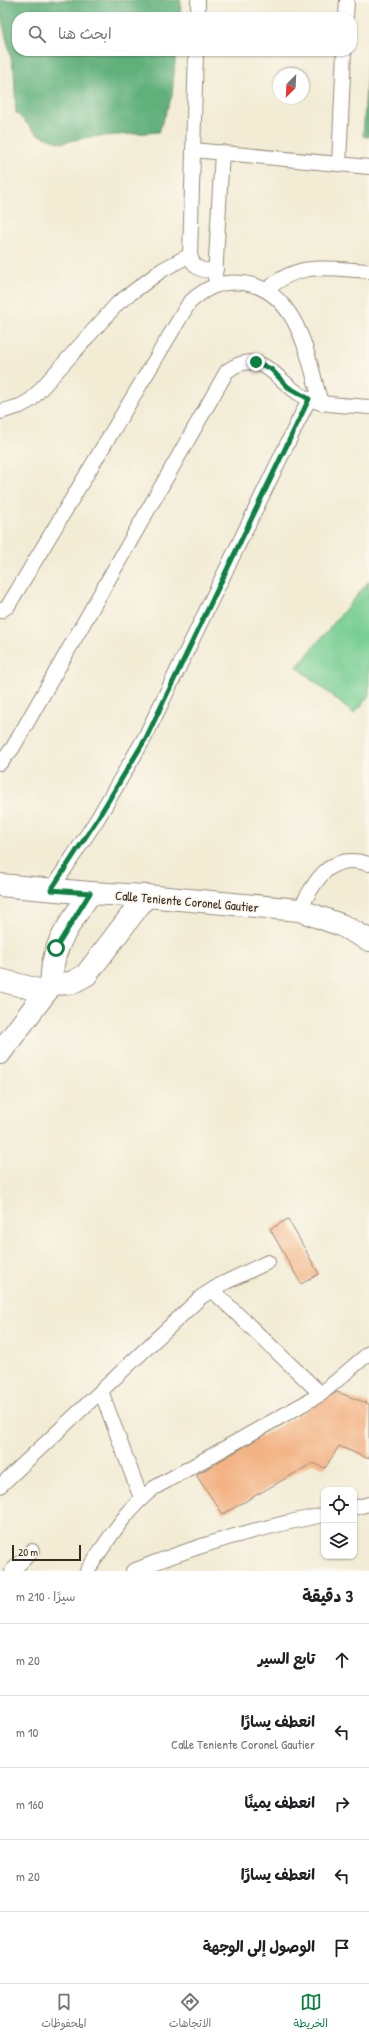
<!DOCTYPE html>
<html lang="ar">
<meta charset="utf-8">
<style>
:root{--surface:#fff;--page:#f6f6f6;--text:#202124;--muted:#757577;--line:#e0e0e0;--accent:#0b8043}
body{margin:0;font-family:"Patrick Hand","Playpen Sans Arabic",sans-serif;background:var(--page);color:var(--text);direction:rtl}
.controls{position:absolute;right:12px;bottom:12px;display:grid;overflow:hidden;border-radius:8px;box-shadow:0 1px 3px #0004}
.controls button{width:36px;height:36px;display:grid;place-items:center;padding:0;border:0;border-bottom:1px solid var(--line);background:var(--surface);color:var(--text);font:20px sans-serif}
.compass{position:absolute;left:273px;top:68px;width:36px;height:36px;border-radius:50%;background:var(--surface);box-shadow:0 1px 3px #0004;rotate:204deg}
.scale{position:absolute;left:12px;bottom:10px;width:69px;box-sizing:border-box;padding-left:4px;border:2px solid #3b2a1e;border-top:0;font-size:11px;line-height:14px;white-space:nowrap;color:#3b2a1e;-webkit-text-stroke:3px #fbf7ec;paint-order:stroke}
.stop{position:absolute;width:12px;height:12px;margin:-9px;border:3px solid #0b8043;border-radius:50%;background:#fff}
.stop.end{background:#0b8043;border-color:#fff;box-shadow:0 1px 4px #0008}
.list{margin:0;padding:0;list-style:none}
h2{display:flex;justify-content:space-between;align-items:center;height:52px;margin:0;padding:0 16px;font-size:17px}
h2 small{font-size:13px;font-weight:400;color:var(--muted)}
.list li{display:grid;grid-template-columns:26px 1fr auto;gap:12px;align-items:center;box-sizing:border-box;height:72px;padding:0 16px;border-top:1px solid var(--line)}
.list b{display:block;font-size:15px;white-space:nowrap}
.list p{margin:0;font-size:13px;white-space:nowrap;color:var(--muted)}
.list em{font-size:13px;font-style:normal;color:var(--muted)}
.icon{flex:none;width:22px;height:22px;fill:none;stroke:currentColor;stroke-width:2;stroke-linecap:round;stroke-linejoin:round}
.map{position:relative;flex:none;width:369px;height:1571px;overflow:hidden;direction:ltr}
.search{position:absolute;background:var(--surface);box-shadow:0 1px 3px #0004;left:12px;right:12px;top:12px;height:44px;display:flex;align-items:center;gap:10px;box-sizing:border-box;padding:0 14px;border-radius:16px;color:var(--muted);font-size:15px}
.sheet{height:412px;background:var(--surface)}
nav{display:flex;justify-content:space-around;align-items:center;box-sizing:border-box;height:56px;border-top:1px solid var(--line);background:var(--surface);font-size:11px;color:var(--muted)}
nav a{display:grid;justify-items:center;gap:2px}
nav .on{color:var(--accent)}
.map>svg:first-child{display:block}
.green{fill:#76cd92;stroke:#587c58}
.forest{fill:#60b07c;stroke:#4e6d4d}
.building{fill:#f3b283}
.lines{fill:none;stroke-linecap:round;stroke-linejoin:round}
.service-casing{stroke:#968b7a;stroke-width:16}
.minor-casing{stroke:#968b7a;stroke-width:24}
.primary-casing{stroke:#968b7a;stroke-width:24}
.service{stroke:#fff;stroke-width:14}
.minor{stroke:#fff;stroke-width:22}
.primary{stroke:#fff;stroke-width:22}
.route{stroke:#0b8043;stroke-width:5}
.labels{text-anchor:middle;stroke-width:3;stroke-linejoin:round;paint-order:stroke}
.street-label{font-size:13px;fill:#3b2a1e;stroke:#fbf7ec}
</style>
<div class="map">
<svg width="369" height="1571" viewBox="0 0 369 1571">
<rect width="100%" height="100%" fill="#fbf7ec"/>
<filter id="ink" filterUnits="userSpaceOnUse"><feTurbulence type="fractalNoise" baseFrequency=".025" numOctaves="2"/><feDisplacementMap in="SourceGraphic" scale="8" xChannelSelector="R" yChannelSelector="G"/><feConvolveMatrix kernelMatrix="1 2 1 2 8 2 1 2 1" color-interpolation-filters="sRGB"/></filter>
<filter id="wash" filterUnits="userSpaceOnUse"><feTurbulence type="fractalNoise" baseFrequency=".012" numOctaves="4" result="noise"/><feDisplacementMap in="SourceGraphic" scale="16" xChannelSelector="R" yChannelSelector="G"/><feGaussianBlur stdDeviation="0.9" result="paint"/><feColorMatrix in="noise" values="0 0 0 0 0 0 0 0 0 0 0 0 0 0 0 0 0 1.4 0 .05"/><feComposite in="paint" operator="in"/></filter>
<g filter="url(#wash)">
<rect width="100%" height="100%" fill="#f2ecd5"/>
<!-- green -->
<polygon class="green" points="369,581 369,696 354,714 297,667"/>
<!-- forest -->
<g class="forest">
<polygon points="0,0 181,0 180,17 17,17 17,51 176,51 172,96 159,132 89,137 61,143 37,134 16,113 14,71 0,12"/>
<polygon points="369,38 369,137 363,136"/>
</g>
<g id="blocks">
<!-- building -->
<g class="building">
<polygon points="288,1219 319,1274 301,1284 270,1229"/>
<polygon points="337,1392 369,1404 369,1459 339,1446 325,1468 313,1463 223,1514 196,1475"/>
</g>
</g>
</g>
<g filter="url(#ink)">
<use href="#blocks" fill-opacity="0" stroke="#968b7a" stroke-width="1"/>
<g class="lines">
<!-- service casing -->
<g class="service-casing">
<g id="service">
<polyline points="198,17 198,0"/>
<polyline points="346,17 347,0"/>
<path d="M 196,51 L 190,255 C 194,268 202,273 216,269"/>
<polyline points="193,150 369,167"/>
<polyline points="339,164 344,51"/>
<polyline points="215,278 222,152"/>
<path d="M 267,290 C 299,260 329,269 369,271"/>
<polyline points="0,412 20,406 31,400 118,303 162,270 190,255"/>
<path d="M 0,611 L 8,606 L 189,303 C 205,288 221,280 244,283 C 299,291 308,359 321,403"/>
<path d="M 0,763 L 12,749 L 227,371 C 264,344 278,386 308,399 C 327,406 349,405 369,407"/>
<polyline points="51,890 98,818 145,737 309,399"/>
<path d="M 299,910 C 316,881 329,851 369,864"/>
<polyline points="212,1290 321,1394"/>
<polyline points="101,1391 141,1498"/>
<polyline points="0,1486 201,1297 220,1285 268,1262"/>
<polyline points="354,1508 369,1504"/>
<polyline points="12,1571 32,1551"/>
<path d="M 87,1571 C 107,1542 125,1510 154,1488 L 321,1394 L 369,1353"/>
<path d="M 133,1571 C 195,1546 258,1527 324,1515"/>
</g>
</g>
<!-- minor casing -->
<g class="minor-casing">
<g id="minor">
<polyline points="0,980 46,992"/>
<polyline points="52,984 71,983 86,975 146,896"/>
<path d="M 52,984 C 49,948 71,923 90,893"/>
<polyline points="0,1053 52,984"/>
</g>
</g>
<!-- primary casing -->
<g class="primary-casing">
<polyline id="primary" points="0,885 90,893 146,896 299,910 341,925 369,940"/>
</g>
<!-- service -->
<use href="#service" class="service"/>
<!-- minor -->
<use href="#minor" class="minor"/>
<!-- primary -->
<use href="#primary" class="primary"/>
</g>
</g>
<g class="lines" filter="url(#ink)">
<!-- route -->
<polyline class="route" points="56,948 90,893 51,890 98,818 146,738 309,399 288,387 271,369 256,362"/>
</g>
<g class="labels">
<!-- street labels -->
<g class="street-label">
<text transform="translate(187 901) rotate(5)" y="5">Calle Teniente Coronel Gautier</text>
</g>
</g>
</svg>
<div class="controls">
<button><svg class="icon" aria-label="locate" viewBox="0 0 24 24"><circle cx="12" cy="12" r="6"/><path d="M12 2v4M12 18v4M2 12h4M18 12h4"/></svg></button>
<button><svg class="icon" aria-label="layers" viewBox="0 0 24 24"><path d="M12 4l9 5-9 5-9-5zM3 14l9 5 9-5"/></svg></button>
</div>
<svg class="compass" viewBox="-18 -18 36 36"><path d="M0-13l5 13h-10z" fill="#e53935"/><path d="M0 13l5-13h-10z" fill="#757577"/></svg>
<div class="scale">20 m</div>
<div class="stop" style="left:56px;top:948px"></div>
<div class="stop end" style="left:256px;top:362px"></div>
<div class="search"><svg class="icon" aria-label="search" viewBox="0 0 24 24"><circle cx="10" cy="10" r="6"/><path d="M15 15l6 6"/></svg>ابحث هنا</div>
</div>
<section class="sheet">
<h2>3 دقيقة<small>سيرًا · 210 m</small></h2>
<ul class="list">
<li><svg class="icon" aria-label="ahead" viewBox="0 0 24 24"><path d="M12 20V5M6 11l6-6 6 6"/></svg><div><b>تابع السير</b></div><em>20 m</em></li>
<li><svg class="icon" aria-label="left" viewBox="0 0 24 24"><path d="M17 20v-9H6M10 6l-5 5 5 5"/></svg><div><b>انعطف يسارًا</b><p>Calle Teniente Coronel Gautier</p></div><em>10 m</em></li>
<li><svg class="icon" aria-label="right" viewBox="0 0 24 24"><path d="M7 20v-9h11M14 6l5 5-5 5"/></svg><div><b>انعطف يمينًا</b></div><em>160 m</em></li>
<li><svg class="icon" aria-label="left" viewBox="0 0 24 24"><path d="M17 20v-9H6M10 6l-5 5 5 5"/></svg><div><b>انعطف يسارًا</b></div><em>20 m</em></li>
<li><svg class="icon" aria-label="arrive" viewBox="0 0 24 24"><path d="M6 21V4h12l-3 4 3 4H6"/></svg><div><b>الوصول إلى الوجهة</b></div></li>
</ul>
</section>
<nav>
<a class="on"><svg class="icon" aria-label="map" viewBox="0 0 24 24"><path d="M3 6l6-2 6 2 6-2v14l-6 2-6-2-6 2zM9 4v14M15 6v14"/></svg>الخريطة</a>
<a><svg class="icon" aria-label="directions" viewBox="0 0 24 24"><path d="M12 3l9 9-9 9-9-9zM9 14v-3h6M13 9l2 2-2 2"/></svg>الاتجاهات</a>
<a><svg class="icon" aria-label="saved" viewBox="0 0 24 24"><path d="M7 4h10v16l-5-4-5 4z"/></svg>المحفوظات</a>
</nav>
